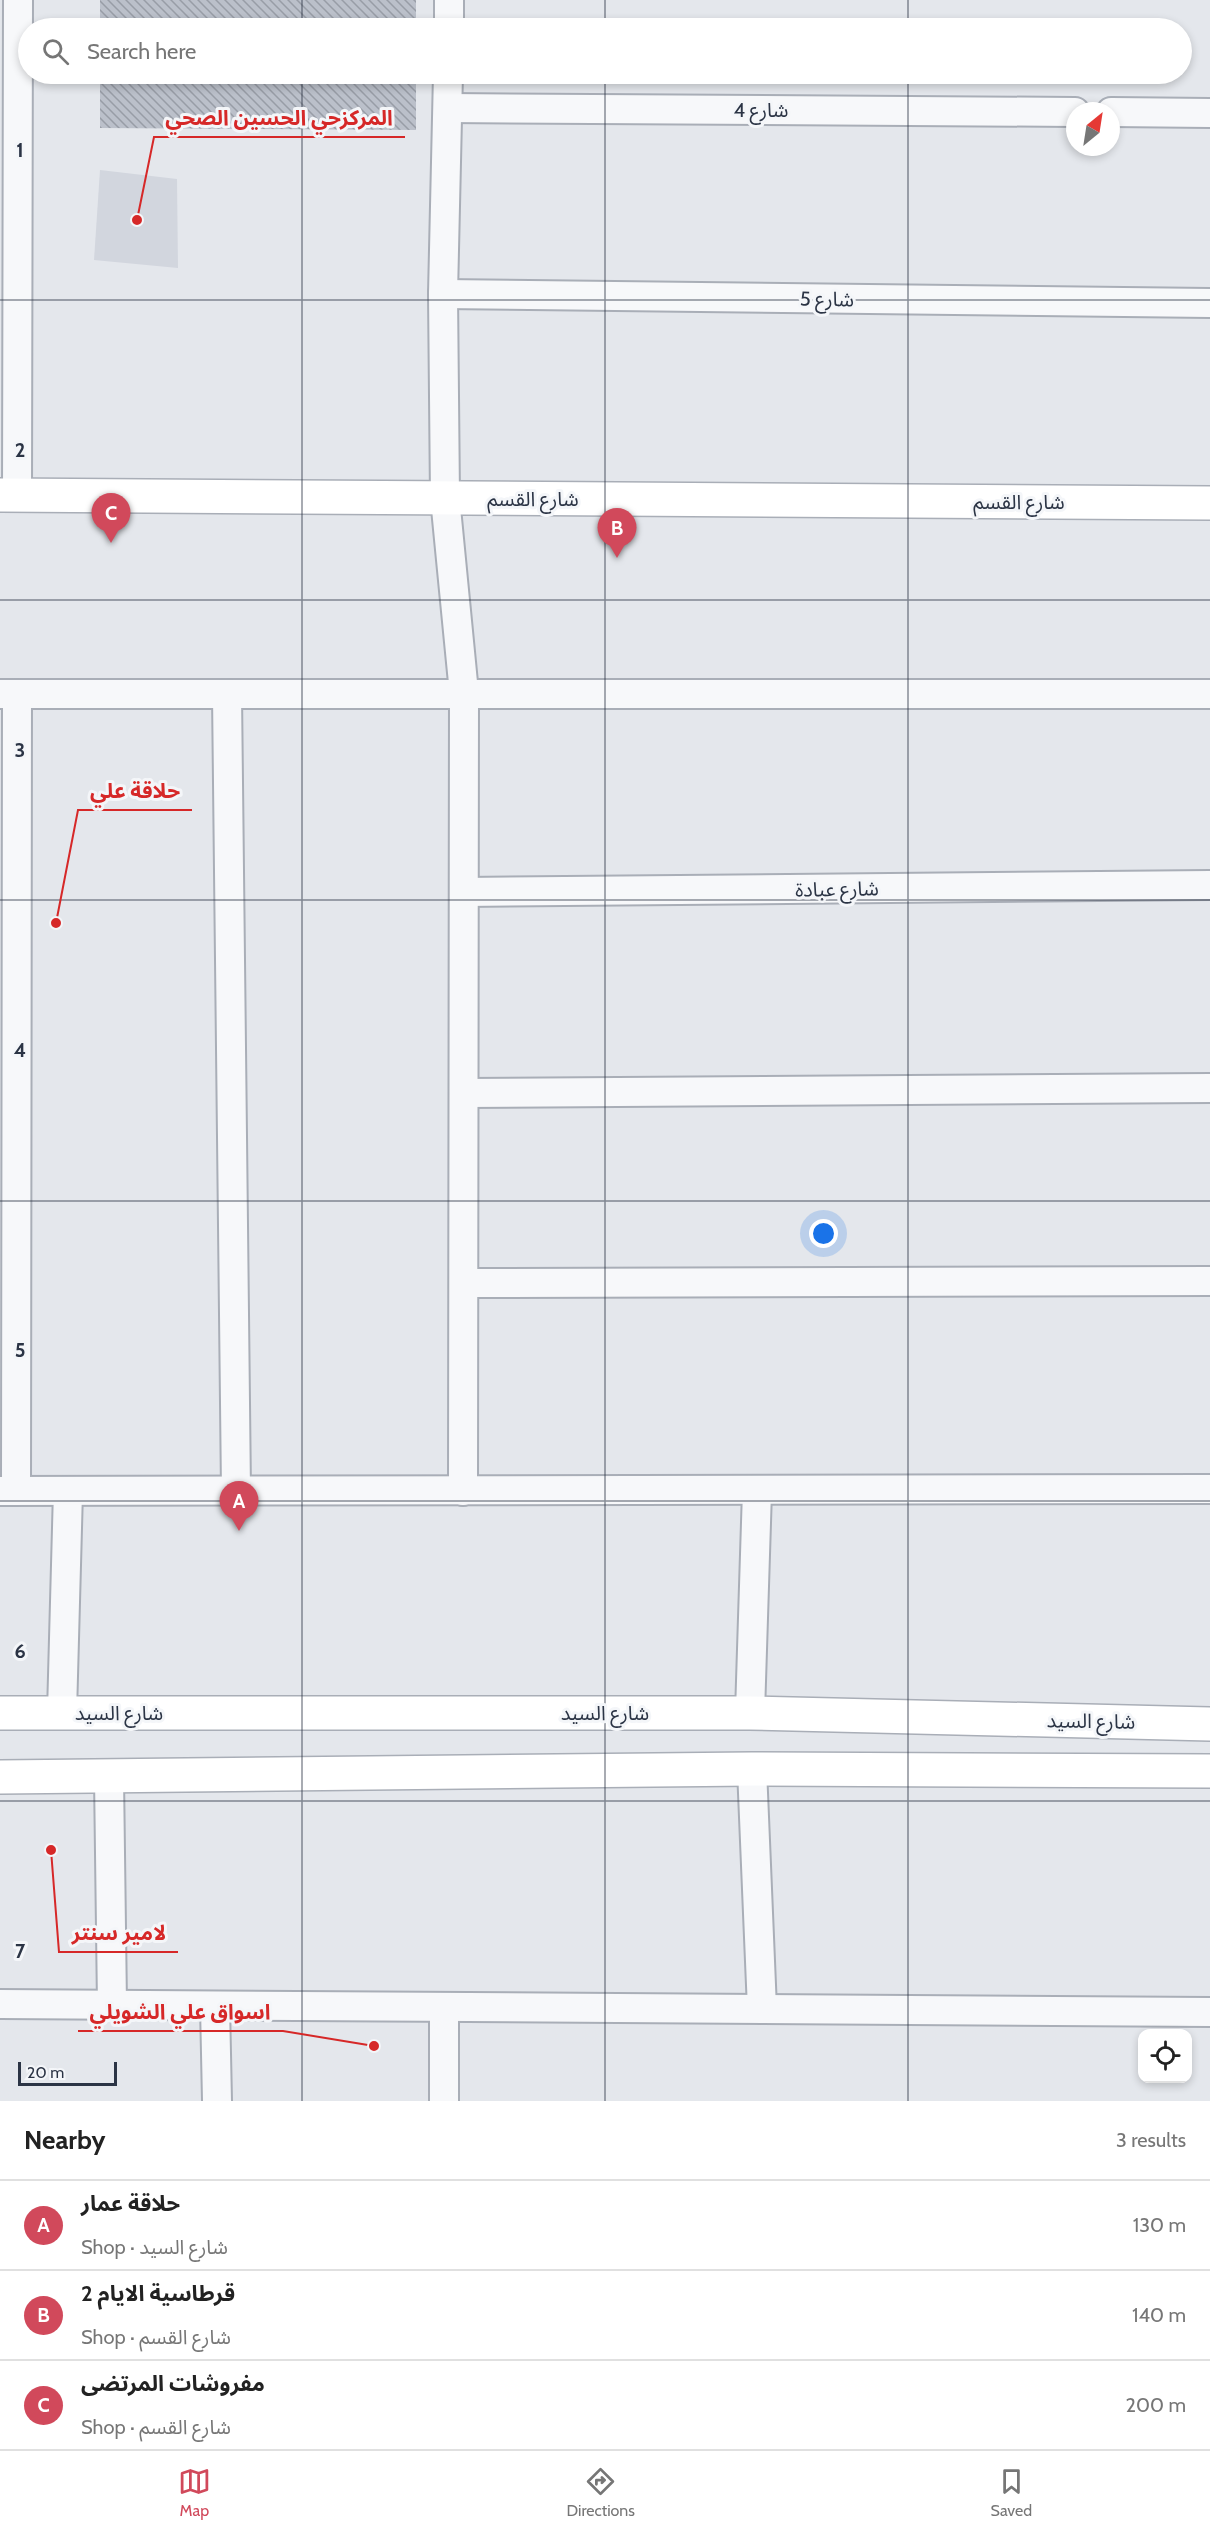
<!DOCTYPE html>
<meta charset="utf-8">
<style>
:root{--surface:#fff;--page:#f2f2f2;--text:#222;--muted:#767676;--line:#e0e0e0;--accent:#d1495b}
body{margin:0;font-family:Cabin,"Noto Sans Arabic",sans-serif;background:var(--page);color:var(--text)}
.controls{position:absolute;right:18px;bottom:18px;display:grid;overflow:hidden;border-radius:12px;box-shadow:0 3px 9px #0003}
.controls button{width:54px;height:54px;display:grid;place-items:center;padding:0;border:0;border-bottom:2px solid var(--line);background:var(--surface);color:var(--text);font:30px sans-serif}
.compass{position:absolute;left:1066px;top:102px;width:54px;height:54px;border-radius:50%;background:var(--surface);box-shadow:0 3px 9px #0003;rotate:30deg}
.scale{position:absolute;left:18px;bottom:15px;width:99px;box-sizing:border-box;padding-left:6px;border:3px solid #2b3445;border-top:0;font-size:16px;line-height:21px;white-space:nowrap;color:#2b3445;-webkit-text-stroke:4px #f4f6f9;paint-order:stroke}
.you{position:absolute;left:824px;top:1234px;width:21px;height:21px;margin:-15px;border:4px solid #fff;border-radius:50%;background:#1a73e8;box-shadow:0 0 0 9px #1a73e833}
.badge{display:grid;place-items:center;width:39px;height:39px;border-radius:50%;background:var(--accent);color:#fff;font-size:20px;font-weight:700}
.pin{position:absolute;translate:-50% -50px;filter:drop-shadow(0 2px 3px #0008)}
.pin::after{content:'';position:absolute;top:32px;width:21px;height:18px;background:inherit;clip-path:polygon(0 0,100% 0,50% 100%)}
.list{margin:0;padding:0;list-style:none}
h2{display:flex;justify-content:space-between;align-items:center;height:78px;margin:0;padding:0 24px;font-size:26px}
h2 small{font-size:20px;font-weight:400;color:var(--muted)}
.list li{display:grid;grid-template-columns:39px 1fr auto;gap:18px;align-items:center;box-sizing:border-box;height:90px;padding:0 24px;border-top:2px solid var(--line)}
.list b{display:block;font-size:22px;white-space:nowrap}
.list p{margin:0;font-size:20px;white-space:nowrap;color:var(--muted)}
.list em{font-size:20px;font-style:normal;color:var(--muted)}
.icon{flex:none;width:33px;height:33px;fill:none;stroke:currentColor;stroke-width:2;stroke-linecap:round;stroke-linejoin:round}
.map{position:relative;flex:none;width:1210px;height:2101px;overflow:hidden}
.search{position:absolute;background:var(--surface);box-shadow:0 3px 9px #0003;left:18px;right:18px;top:18px;height:66px;display:flex;align-items:center;gap:15px;box-sizing:border-box;padding:0 21px;border-radius:33px;color:var(--muted);font-size:22px}
.sheet{height:348px;background:var(--surface)}
nav{display:flex;justify-content:space-around;align-items:center;box-sizing:border-box;height:84px;border-top:2px solid var(--line);background:var(--surface);font-size:16px;color:var(--muted)}
nav a{display:grid;justify-items:center;gap:3px}
nav .on{color:var(--accent)}
.map>svg:first-child{display:block}
.built{fill:#d2d6de}
.building{fill:url(#building-back-hatch)}
.lines{fill:none;stroke-linecap:round;stroke-linejoin:round}
.street-casing{stroke:#a9aeb7;stroke-width:32}
.secondary-casing{stroke:#a9aeb7;stroke-width:36}
.street{stroke:#f7f8fa;stroke-width:28}
.secondary{stroke:#fff;stroke-width:33}
.grid{fill:none;stroke:#2b3445;stroke-width:1.5;stroke-opacity:0.55}
.labels{text-anchor:middle;stroke-width:6;stroke-linejoin:round;paint-order:stroke}
.street-label{font-size:20px;fill:#2b3445;stroke:#f4f6f9}
.grid-label{font-size:20px;text-anchor:middle;font-weight:bold;fill:#2b3445;stroke:#f4f6f9;stroke-width:6;stroke-linejoin:round;paint-order:stroke}
.leader{fill:none;stroke:#d62828;stroke-width:2}
.callout-dot{fill:#d62828;stroke:#f4f6f9;stroke-width:2}
.callout-label{font-size:21px;text-anchor:middle;font-weight:bold;fill:#d62828;stroke:#f4f6f9;stroke-width:6;stroke-linejoin:round;paint-order:stroke}
</style>
<div class="map">
<svg width="1210" height="2101" viewBox="0 0 1210 2101">
<defs>
<pattern id="building-back-hatch" width="6" height="6" patternUnits="userSpaceOnUse" patternTransform="scale(1.5)"><rect width="6" height="6" fill="#bbc0ca"/><path d="M-1 5l2 2M0 0l6 6M5-1l2 2" fill="none" stroke="#989da6"/></pattern>
</defs>
<rect width="100%" height="100%" fill="#e4e7ec"/>
<!-- built -->
<polygon class="built" points="100,170 177,179 178,268 94,260"/>
<!-- building -->
<g class="building">
<rect x="100" y="0" width="316" height="28"/>
<polygon points="100,74 416,74 416,130 100,128"/>
</g>
<g class="lines">
<!-- street casing -->
<g class="street-casing">
<g id="street">
<polyline points="449,28 449,0"/>
<polyline points="448,74 443,294 445,498 464,693 463,1491"/>
<polyline points="448,108 1075,112"/>
<polyline points="1111,112 1210,113"/>
<polyline points="443,294 1210,303"/>
<polyline points="17,495 18,0"/>
<polyline points="0,694 1210,694"/>
<polyline points="227,694 236,1491"/>
<polyline points="464,892 1210,885"/>
<polyline points="464,1093 1210,1088"/>
<polyline points="464,1283 1210,1281"/>
<polyline points="0,1491 1210,1489"/>
<polyline points="16,1491 17,694"/>
<polyline points="62,1713 68,1491"/>
<polyline points="750,1713 757,1491"/>
<polyline points="752,1769 762,2009"/>
<polyline points="109,1777 112,2005"/>
<polyline points="0,2004 1210,2012"/>
<polyline points="215,2006 217,2101"/>
<polyline points="444,2101 444,2007"/>
</g>
</g>
<!-- secondary casing -->
<g class="secondary-casing">
<g id="secondary">
<polyline points="0,495 1210,503"/>
<polyline points="0,1713 750,1713 1210,1724"/>
<polyline points="0,1777 752,1769 1210,1771"/>
</g>
</g>
<!-- street -->
<use href="#street" class="street"/>
<!-- secondary -->
<use href="#secondary" class="secondary"/>
</g>
<!-- grid -->
<path class="grid" d="M 302,0 L 302,28M 605,0 L 605,28M 908,0 L 908,28M 302,74 L 302,2101M 605,74 L 605,2101M 908,74 L 908,2101M 0,300 L 1210,300M 0,600 L 1210,600M 0,900 L 1210,900M 0,1201 L 1210,1201M 0,1501 L 1210,1501M 0,1801 L 1210,1801"/>
<g class="labels">
<!-- street labels -->
<g class="street-label">
<text x="761" y="117">شارع 4</text>
<text transform="translate(827 299) rotate(1)" y="7">شارع 5</text>
<text x="533" y="506">شارع القسم</text>
<text x="1019" y="509">شارع القسم</text>
<text transform="translate(837 889) rotate(-1)" y="7">شارع عبادة</text>
<text x="119" y="1720">شارع السيد</text>
<text x="605" y="1720">شارع السيد</text>
<text transform="translate(1091 1721) rotate(1)" y="7">شارع السيد</text>
</g>
</g>
<g class="grid-label">
<text x="20" y="157">1</text>
<text x="20" y="457">2</text>
<text x="20" y="757">3</text>
<text x="20" y="1057">4</text>
<text x="20" y="1357">5</text>
<text x="20" y="1658">6</text>
<text x="20" y="1958">7</text>
</g>
<!-- callouts -->
<path class="leader" d="M137 220L154 137H405M56 923L78 810H192M51 1850L59 1952H178M374 2046L283 2031H78"/>
<g class="callout-dot">
<circle cx="137" cy="220" r="6"/>
<circle cx="56" cy="923" r="6"/>
<circle cx="51" cy="1850" r="6"/>
<circle cx="374" cy="2046" r="6"/>
</g>
<g class="callout-label">
<text x="279" y="125">المركزحي الحسين الصحي</text>
<text x="135" y="798">حلاقة علي</text>
<text x="119" y="1940">لامير سنتر</text>
<text x="180" y="2019">اسواق علي الشويلي</text>
</g>
</svg>
<div class="controls">
<button><svg class="icon" aria-label="locate" viewBox="0 0 24 24"><circle cx="12" cy="12" r="6"/><path d="M12 2v4M12 18v4M2 12h4M18 12h4"/></svg></button>
</div>
<svg class="compass" viewBox="-18 -18 36 36"><path d="M0-13l5 13h-10z" fill="#e53935"/><path d="M0 13l5-13h-10z" fill="#767676"/></svg>
<div class="scale">20 m</div>
<div class="you"></div>
<div class="pin badge" style="left:239px;top:1531px">A</div>
<div class="pin badge" style="left:617px;top:558px">B</div>
<div class="pin badge" style="left:111px;top:543px">C</div>
<div class="search"><svg class="icon" aria-label="search" viewBox="0 0 24 24"><circle cx="10" cy="10" r="6"/><path d="M15 15l6 6"/></svg>Search here</div>
</div>
<section class="sheet">
<h2>Nearby<small>3 results</small></h2>
<ul class="list">
<li><span class="badge">A</span><div><b>حلاقة عمار</b><p>Shop · شارع السيد</p></div><em>130 m</em></li>
<li><span class="badge">B</span><div><b>قرطاسية الايام 2</b><p>Shop · شارع القسم</p></div><em>140 m</em></li>
<li><span class="badge">C</span><div><b>مفروشات المرتضى</b><p>Shop · شارع القسم</p></div><em>200 m</em></li>
</ul>
</section>
<nav>
<a class="on"><svg class="icon" aria-label="map" viewBox="0 0 24 24"><path d="M3 6l6-2 6 2 6-2v14l-6 2-6-2-6 2zM9 4v14M15 6v14"/></svg>Map</a>
<a><svg class="icon" aria-label="directions" viewBox="0 0 24 24"><path d="M12 3l9 9-9 9-9-9zM9 14v-3h6M13 9l2 2-2 2"/></svg>Directions</a>
<a><svg class="icon" aria-label="saved" viewBox="0 0 24 24"><path d="M7 4h10v16l-5-4-5 4z"/></svg>Saved</a>
</nav>
